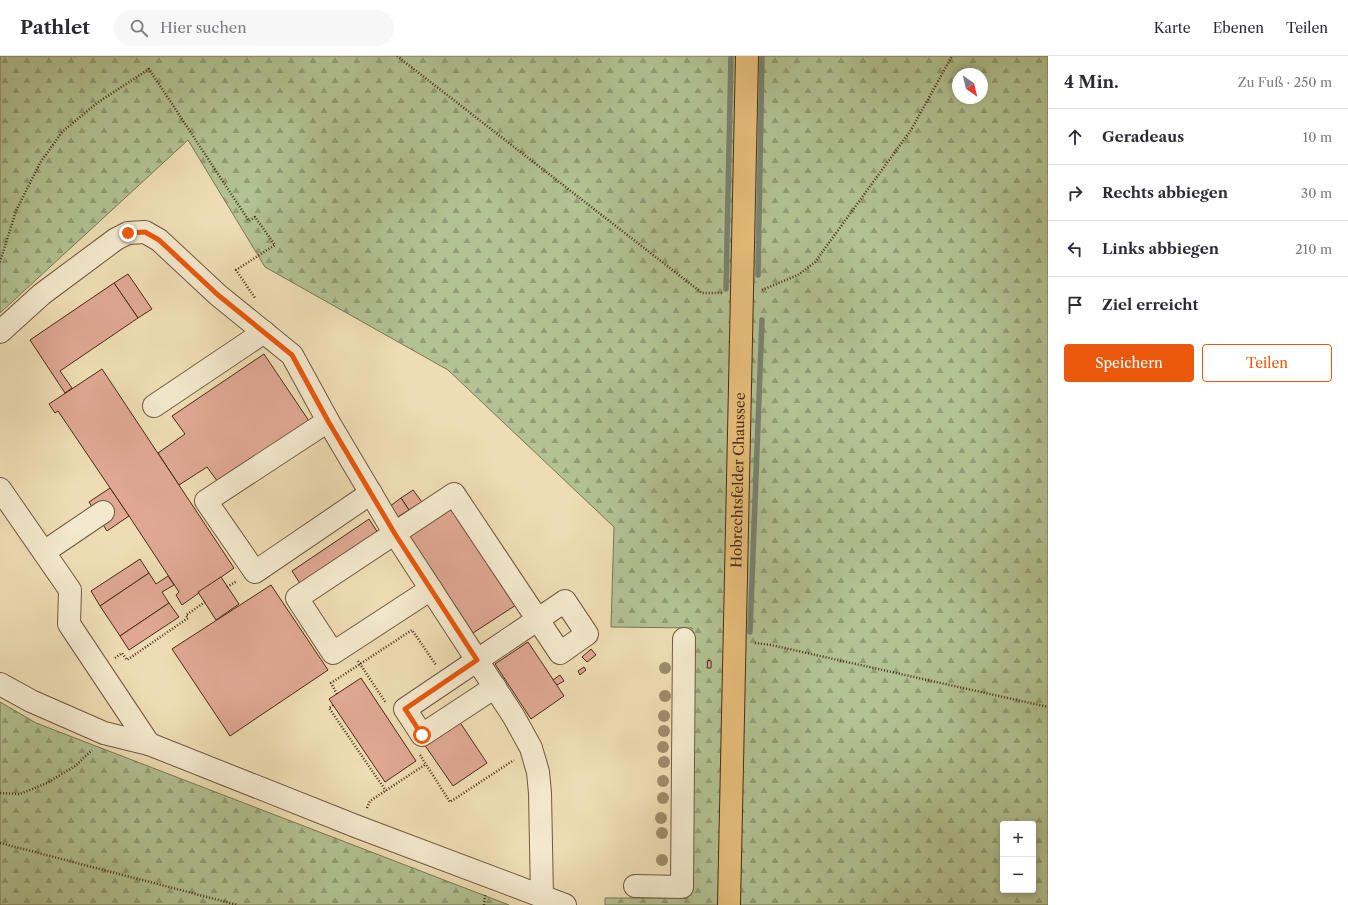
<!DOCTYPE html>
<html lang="de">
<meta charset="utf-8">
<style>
:root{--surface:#fff;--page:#f7f7f7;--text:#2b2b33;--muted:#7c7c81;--line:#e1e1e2;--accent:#ea580c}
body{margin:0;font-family:"Libre Caslon Text",serif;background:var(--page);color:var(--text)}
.controls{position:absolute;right:12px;bottom:12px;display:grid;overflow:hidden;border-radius:4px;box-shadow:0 2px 6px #0003}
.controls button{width:36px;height:36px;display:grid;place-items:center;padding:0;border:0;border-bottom:1px solid var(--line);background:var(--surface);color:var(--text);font:20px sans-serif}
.compass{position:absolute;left:952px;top:12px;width:36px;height:36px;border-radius:50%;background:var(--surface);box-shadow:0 2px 6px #0003;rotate:146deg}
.stop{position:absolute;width:12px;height:12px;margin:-9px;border:3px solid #ea580c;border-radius:50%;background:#fff}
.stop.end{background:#ea580c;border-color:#fff;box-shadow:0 1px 4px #0008}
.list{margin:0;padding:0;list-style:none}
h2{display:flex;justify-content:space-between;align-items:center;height:52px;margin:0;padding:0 16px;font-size:17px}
h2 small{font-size:13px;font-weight:400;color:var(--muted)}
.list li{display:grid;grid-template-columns:26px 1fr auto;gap:12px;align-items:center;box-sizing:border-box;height:56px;padding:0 16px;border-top:1px solid var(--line)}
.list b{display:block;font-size:15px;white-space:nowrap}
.list em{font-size:13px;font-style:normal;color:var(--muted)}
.actions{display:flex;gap:8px;padding:12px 16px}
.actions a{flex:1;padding:9px 0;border:1px solid var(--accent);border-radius:4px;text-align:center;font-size:14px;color:var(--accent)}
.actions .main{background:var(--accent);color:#fff}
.icon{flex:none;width:22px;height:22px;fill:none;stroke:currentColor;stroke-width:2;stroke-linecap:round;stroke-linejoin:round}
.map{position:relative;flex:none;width:1048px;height:849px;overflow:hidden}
header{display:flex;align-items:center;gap:24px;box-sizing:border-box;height:56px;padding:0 20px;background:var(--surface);border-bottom:1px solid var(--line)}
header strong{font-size:19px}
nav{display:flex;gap:22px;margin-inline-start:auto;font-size:14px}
.search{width:280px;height:36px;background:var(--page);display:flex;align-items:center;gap:10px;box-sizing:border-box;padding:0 14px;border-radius:22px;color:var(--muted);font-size:15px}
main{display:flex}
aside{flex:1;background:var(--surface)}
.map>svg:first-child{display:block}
.forest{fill:url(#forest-firs);stroke:#7d7654;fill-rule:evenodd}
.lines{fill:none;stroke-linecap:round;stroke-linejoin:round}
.stream{stroke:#798271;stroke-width:5.5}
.building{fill:#e0a893;stroke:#482b15}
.minor-casing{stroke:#72583d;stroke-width:24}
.major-casing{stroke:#482b15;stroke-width:24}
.path{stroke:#482b15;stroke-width:2.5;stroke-dasharray:1 2;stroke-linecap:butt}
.minor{stroke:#f4e9ce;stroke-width:22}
.major{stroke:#e7be7a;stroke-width:22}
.tree{fill:#9e8c6a}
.route{stroke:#ea580c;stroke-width:5}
.labels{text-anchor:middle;stroke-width:3;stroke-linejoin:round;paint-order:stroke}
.street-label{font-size:14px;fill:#482b15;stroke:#f4e9ce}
</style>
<header>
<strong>Pathlet</strong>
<div class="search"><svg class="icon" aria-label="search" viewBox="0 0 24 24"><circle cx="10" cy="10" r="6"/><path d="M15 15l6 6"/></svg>Hier suchen</div>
<nav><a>Karte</a><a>Ebenen</a><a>Teilen</a></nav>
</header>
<main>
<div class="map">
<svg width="1048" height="849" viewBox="0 0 1048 849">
<defs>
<pattern id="forest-firs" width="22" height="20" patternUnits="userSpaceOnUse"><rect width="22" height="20" fill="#b2c292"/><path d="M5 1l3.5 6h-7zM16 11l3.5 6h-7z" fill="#939e76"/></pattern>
</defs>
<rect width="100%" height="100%" fill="#eeddb4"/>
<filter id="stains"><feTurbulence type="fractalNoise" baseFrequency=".005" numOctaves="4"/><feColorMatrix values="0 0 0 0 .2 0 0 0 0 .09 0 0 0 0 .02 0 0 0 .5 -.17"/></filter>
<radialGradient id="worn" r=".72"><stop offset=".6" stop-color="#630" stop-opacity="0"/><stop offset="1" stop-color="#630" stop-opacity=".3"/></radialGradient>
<!-- forest -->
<g class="forest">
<path d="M 0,0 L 1048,0 L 1048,849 L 605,849 L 605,842 L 686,842 L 692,572 L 611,571 L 614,471 L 448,314 L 265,211 L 188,84 L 0,257 ZM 958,18 L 982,18 L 982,42 L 958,42 ZM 1003,768 L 1033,768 L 1033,834 L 1003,834 Z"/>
<polygon points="0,646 36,667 509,849 0,849"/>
</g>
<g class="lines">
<!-- stream -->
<g class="stream">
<polyline points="758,219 762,0"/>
<polyline points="726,233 731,0"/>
<polyline points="750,576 762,264"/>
</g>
</g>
<!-- building -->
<g class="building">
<polygon points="128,218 152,253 138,262 114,227"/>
<polygon points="114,227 138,262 60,315 72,332 65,337 30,284"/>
<polygon points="264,298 311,368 220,429 207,411 179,429 158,397 185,378 172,360"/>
<polygon points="102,313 234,512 182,549 176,539 179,536 129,460 58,355 55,357 49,348"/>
<polygon points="110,432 129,460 107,475 89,446"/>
<polygon points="413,434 422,446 409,454 401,442"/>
<polygon points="401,442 409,454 396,462 389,451"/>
<polygon points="450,450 516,549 473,577 408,478"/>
<polygon points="369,463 380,480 303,532 292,515"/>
<polygon points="140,503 149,517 100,550 91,535"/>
<polygon points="149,517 156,528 168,520 174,529 162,536 169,547 120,580 100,550"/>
<polygon points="221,521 239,548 216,564 198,536"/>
<polygon points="271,529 328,614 230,680 172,593"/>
<polygon points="169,547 179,561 129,594 120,580"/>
<polygon points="528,586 564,640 531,663 495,608"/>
<polygon points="591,593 596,599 587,606 582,601"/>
<polygon points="708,604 711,605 711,612 707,612"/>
<polygon points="584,611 586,614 580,619 578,615"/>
<polygon points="560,619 564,625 557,629 553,624"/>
<polygon points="361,622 416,705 385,726 329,643"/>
<polygon points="459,665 487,707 453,730 424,688"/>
</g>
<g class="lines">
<!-- minor casing -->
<g class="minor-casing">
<g id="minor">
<polyline points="0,276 42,238 116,183 128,177 145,176 159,184 218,239 292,299 328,365 395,478 514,661 531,692 538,716 540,737 542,841"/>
<polyline points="154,350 264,276"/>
<polyline points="328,365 206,445 255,516 371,437"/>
<polyline points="0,433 70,534 69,568 149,688"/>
<polyline points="44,496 103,456"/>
<path d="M 431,533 L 333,597 L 297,542 L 454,438 L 560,597 L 587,578 L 565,545 C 512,581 458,617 405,653 L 422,679 L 495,631"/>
<polyline points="0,628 31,645 104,677 149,688 358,771 565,849"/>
<polyline points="635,830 682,831 684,583"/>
</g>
</g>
<!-- major casing -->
<g class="major-casing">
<g id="major">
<path id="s1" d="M 729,849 L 747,0"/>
</g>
</g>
<!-- path -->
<g class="path">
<polyline points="397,0 702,237 723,237"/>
<polyline points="0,206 16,155 40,107 62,76 97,47 149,13 249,165 255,161 275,189 236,214 255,242"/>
<polyline points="762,234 798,219 815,206 911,74 952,0"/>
<polyline points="227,531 237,525"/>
<polyline points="755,587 771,589 1048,651"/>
<polyline points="115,602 122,597 127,604 188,562 186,559 205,546"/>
<polyline points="358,605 386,647"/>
<polyline points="337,638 331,627 412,574 436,609"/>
<polyline points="333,649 329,652 386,735"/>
<polyline points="420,699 450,746 514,704"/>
<polyline points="0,737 20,738 47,727 75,710 92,694"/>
<polyline points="367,752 370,745 426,708"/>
<polyline points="0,787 238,849"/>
<polyline points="484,849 485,839"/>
</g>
<!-- minor -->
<use href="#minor" class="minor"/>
<!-- major -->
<use href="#major" class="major"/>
</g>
<!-- trees -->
<g class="tree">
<circle cx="665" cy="612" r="6"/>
<circle cx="665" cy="640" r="6"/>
<circle cx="664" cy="660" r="6"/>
<circle cx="664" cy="675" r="6"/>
<circle cx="663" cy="691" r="6"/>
<circle cx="664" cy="706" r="6"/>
<circle cx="663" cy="725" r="6"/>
<circle cx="663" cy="742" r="6"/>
<circle cx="661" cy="762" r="6"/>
<circle cx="662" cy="777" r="6"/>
<circle cx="662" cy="804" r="6"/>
</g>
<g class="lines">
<!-- route -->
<polyline class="route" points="128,177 145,176 159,184 218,239 292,299 328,365 395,478 477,604 405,653 422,679"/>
</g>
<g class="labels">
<!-- street labels -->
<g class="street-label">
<text dy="5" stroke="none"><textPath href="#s1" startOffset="425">Hobrechtsfelder Chaussee</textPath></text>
</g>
</g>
<rect width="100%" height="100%" filter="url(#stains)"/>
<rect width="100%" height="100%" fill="url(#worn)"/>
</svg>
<div class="controls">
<button>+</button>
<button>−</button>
</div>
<svg class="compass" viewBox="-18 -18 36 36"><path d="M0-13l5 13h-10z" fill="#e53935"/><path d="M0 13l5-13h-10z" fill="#7c7c81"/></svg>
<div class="stop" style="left:422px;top:679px"></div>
<div class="stop end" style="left:128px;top:177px"></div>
</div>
<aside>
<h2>4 Min.<small>Zu Fuß · 250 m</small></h2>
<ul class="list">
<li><svg class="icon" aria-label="ahead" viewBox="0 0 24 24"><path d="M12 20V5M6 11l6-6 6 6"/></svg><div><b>Geradeaus</b></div><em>10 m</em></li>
<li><svg class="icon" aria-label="right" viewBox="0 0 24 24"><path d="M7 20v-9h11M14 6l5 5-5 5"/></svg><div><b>Rechts abbiegen</b></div><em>30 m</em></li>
<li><svg class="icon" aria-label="left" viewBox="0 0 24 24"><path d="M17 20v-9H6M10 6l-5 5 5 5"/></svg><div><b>Links abbiegen</b></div><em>210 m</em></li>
<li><svg class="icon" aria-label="arrive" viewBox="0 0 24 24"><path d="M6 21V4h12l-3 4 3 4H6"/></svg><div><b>Ziel erreicht</b></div></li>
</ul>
<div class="actions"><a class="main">Speichern</a><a>Teilen</a></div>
</aside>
</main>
